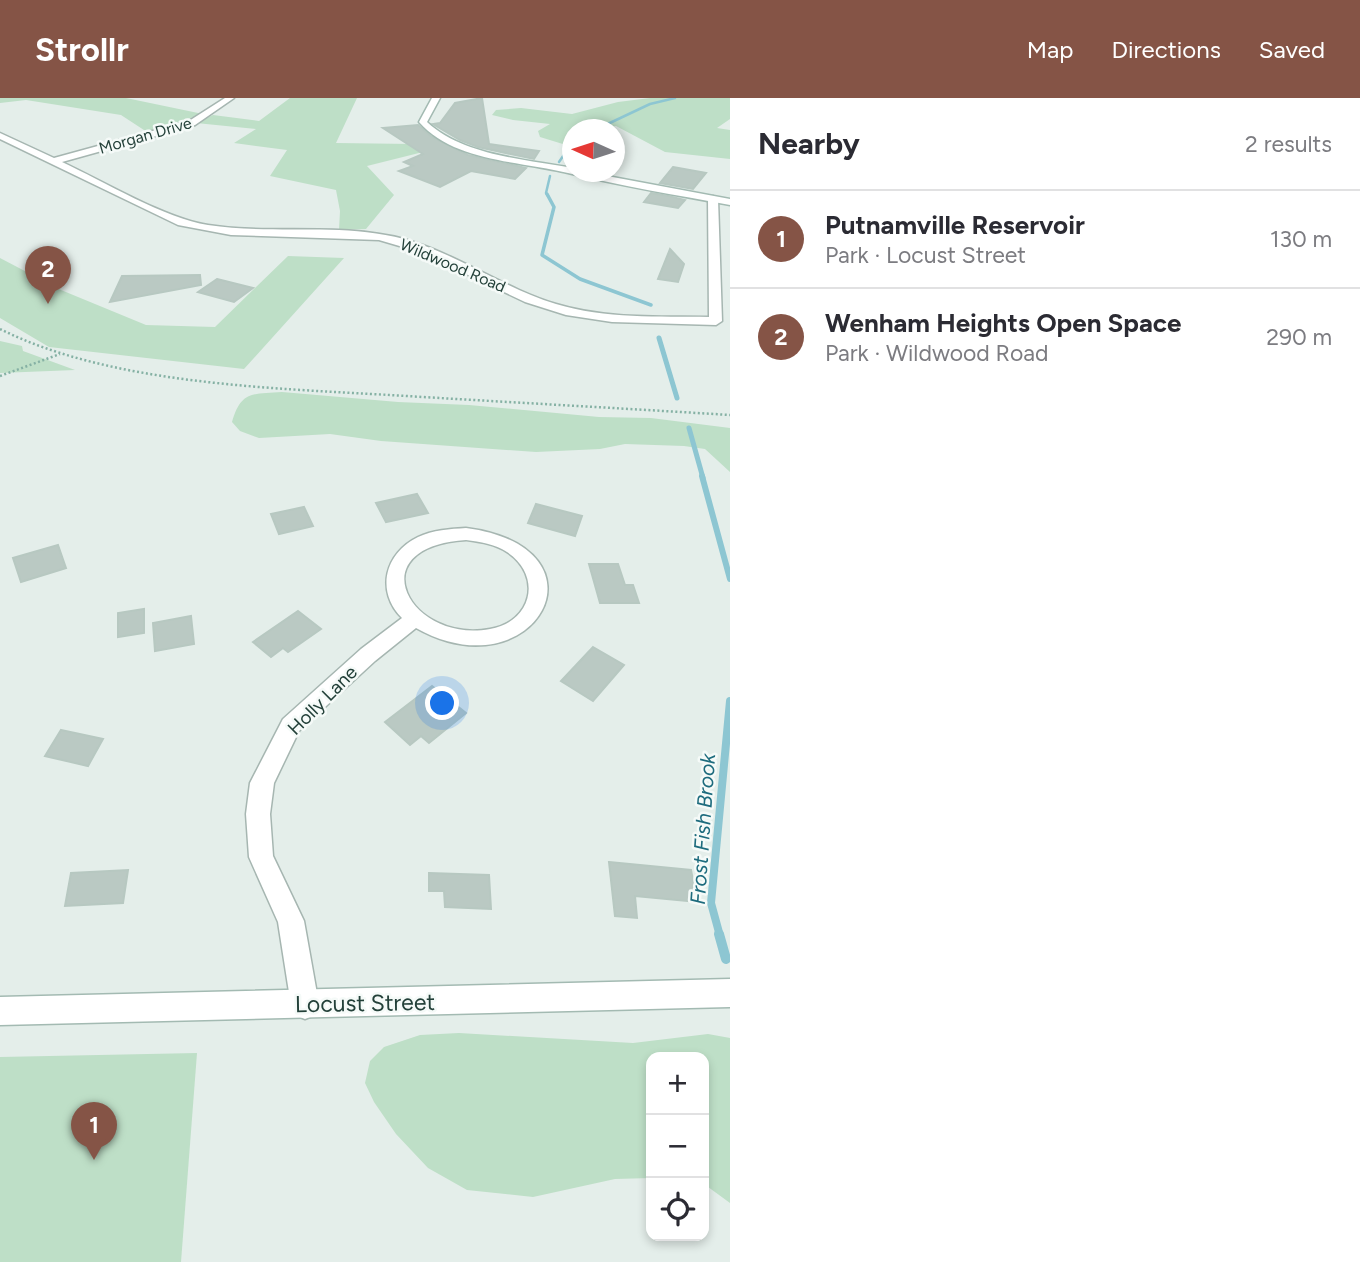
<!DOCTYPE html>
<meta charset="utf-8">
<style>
:root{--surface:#fff;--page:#f2f2f3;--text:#2b2b33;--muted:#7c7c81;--line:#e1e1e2;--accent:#855446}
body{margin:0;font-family:Figtree,sans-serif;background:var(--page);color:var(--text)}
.controls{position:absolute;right:21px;bottom:21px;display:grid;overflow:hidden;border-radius:14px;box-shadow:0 4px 10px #0003}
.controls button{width:63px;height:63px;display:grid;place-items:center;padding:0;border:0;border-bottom:2px solid var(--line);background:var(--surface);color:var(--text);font:35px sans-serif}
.compass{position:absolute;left:562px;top:21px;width:63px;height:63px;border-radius:50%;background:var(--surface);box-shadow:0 4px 10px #0003;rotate:273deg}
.you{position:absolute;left:443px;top:606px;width:24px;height:24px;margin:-18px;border:5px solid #fff;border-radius:50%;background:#1a73e8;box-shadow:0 0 0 10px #1a73e833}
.badge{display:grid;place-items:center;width:46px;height:46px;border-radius:50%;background:var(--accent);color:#fff;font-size:23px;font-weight:700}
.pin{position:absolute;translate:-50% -58px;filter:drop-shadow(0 2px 4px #0008)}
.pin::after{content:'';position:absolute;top:37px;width:24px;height:21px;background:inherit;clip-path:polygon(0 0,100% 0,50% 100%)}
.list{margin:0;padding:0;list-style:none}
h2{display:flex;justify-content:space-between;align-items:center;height:91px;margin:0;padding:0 28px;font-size:30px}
h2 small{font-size:23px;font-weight:400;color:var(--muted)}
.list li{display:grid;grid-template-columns:46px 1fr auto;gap:21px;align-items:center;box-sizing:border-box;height:98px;padding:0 28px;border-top:2px solid var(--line)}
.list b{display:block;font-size:26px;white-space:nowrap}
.list p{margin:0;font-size:23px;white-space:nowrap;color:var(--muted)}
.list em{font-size:23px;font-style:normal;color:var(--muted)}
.icon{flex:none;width:38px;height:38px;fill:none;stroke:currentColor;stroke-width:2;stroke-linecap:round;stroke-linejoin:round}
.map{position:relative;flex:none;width:730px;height:1164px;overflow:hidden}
header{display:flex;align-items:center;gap:42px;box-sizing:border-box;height:98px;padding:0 35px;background:var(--accent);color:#fff}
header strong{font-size:33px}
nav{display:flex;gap:38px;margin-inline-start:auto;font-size:24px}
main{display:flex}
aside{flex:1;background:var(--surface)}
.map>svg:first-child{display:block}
.green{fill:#bedfc7}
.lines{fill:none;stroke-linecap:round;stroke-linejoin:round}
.stream-far5{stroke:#8dc6d2;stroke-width:2.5}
.stream-far4{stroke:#8dc6d2;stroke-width:3.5}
.stream-far3{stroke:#8dc6d2;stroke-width:5}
.stream-far2{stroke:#8dc6d2;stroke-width:6}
.stream-far1{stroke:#8dc6d2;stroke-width:8}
.stream{stroke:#8dc6d2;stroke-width:10}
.building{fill:#bac9c3;stroke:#b7c8c1;stroke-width:2}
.street-casing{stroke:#a6b6b1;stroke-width:3}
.secondary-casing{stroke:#a3bab2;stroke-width:3}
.path{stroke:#85b1a4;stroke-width:2.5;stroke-dasharray:2 2.5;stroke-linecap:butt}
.street{fill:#fff;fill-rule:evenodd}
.secondary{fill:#fff;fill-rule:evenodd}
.labels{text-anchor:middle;stroke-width:5;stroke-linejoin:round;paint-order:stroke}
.far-street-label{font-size:16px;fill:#234039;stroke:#f5faf8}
.street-label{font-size:19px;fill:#234039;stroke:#f5faf8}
.water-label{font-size:21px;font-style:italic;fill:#1d6b7d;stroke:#f5faf8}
.near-street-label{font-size:23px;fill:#234039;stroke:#f5faf8}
</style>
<header>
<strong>Strollr</strong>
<nav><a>Map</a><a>Directions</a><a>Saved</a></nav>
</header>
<main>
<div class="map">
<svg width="730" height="1164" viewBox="0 0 730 1164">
<rect width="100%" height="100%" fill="#e4eeea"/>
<!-- green -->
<g class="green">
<polygon points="0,0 126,0 203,16 147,34 121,17 26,2 0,5"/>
<polygon points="290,0 357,0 336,45 413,46 435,40 451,47 367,68 394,97 366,131 339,132 340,113 336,92 270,78 287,52 234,45 256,31 196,25 213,17 259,23"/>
<polygon points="650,0 730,0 730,21 717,30 730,32 730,61 665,54 616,28 572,32 572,42 566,47 540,39 538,33 550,26 513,22 492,17 496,12 521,10 572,16 618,4"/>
<polygon points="288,158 344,160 244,271 49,249 0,220 0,160 61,192 146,227 215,229"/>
<polygon points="0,243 22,248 23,253 75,272 0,275"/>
<path d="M 282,294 L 398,304 L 469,307 L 599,319 L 651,320 L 730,330 L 730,374 L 705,351 L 684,348 L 625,346 L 600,351 L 536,354 L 381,343 L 330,336 L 259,340 L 240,333 L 232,324 C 241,293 252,296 282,294 Z"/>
<polygon points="459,935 633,945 708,936 730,940 730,1105 704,1086 704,959 651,959 651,1080 615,1081 533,1099 467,1092 428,1070 396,1036 374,1004 365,985 370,963 384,949 420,937"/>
<polygon points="197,955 181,1164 0,1164 0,959"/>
</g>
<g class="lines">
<!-- stream-far5 -->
<g class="stream-far5">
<polyline points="595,32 650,6 675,0"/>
<polyline points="559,64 572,45"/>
<polyline points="548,98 546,95 550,78"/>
</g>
<!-- stream-far4 -->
<polyline class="stream-far4" points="547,96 554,109 542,157 580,181 651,207"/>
<!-- stream-far3 -->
<g class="stream-far3">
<polyline points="659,240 677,300"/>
<polyline points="689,330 703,380"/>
</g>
<!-- stream-far2 -->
<polyline class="stream-far2" points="702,378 730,481"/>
<!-- stream-far1 -->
<polyline class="stream-far1" points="720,838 711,805 730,603"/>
<!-- stream -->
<polyline class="stream" points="719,836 726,861"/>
</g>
<!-- building -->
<g class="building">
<polygon points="482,0 489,46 539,53 534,61 478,49 460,42 433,26 440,25 455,5"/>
<polygon points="418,27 432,39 468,57 526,70 515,81 471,73 440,89 399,73 413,68 404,64 423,56 383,30"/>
<polygon points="673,69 706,75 693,91 660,85"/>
<polygon points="651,95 668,98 685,102 678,110 644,104"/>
<polygon points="670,151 684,166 678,184 658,181"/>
<polygon points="200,177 201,187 110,204 122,178"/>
<polygon points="217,181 253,190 234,204 198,194"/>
<polygon points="417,396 428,415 386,424 376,405"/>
<polygon points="536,406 582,418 575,438 528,425"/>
<polygon points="304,409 313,428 279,436 271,416"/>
<polygon points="58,447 66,470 21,484 13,460"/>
<polygon points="589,466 618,466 625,487 633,487 639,505 600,505"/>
<polygon points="144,511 144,535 118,539 118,515"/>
<polygon points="298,513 321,531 288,554 283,550 271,559 253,544"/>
<polygon points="191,518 194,546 155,553 153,525"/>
<polygon points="593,549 624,567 593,603 561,583"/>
<polygon points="432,588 466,615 429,645 421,638 410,647 385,624"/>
<polygon points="61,632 103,641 88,668 45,658"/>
<polygon points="609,764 691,772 697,804 635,798 637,820 615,818"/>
<polygon points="128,772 123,805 65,808 71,775"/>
<polygon points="429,775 489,777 491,811 445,809 444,793 429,793"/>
</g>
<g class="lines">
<!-- street casing -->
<g class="street-casing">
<g id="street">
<path d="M 225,0 L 234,0 L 195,27 L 62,64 C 103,83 166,121 208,127 C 273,137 340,124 404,141 C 458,156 503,190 556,206 C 605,221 659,218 709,219 L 708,101 L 713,98 L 718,101 L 722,223 L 716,227 L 612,224 L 566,217 L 525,204 L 420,154 L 379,142 L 231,137 L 178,127 L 0,41 L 0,35 L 54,60 L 189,23 Z"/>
<path d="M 466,430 C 616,450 535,597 416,530 L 375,563 L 299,633 L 274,685 L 270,716 L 273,758 L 304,823 L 319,907 L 315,917 L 305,921 L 295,917 L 291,907 L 278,824 L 249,759 L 246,716 L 250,685 L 283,621 L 361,551 L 402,520 C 375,493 385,455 418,439 C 433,432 450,431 466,430 ZM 466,442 C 480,444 495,446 507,454 C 543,478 532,524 490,531 C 410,546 357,449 466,442 Z"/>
</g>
</g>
<!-- secondary casing -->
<g class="secondary-casing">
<g id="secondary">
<path d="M 432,0 L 440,0 L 427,24 C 464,58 525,61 572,70 L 572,74 L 586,74 L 730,101 L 730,107 C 676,97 621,88 568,75 C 520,63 454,64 419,24 Z"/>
<polygon points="730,881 730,909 0,927 0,899"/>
</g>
</g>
<!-- path -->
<g class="path">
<path d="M 0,231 C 110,286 268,290 390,297 C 504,304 617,310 730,317"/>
<polyline points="0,278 60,256"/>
</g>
<!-- street -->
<use href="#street" class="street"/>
<!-- secondary -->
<use href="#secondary" class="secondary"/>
</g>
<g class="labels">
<!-- far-street labels -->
<g class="far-street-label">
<text transform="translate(145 37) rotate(-16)" y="6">Morgan Drive</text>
<text transform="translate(453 167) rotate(23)" y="6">Wildwood Road</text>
</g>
<!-- street labels -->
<g class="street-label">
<text transform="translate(322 602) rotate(-45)" y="7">Holly Lane</text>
</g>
<!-- water labels -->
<g class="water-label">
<text transform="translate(703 731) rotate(-86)" y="7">Frost Fish Brook</text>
</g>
<!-- near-street labels -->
<g class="near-street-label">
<text transform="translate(365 905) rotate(-1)" y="8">Locust Street</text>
</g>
</g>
</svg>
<div class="controls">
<button>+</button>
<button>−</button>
<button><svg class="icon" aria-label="locate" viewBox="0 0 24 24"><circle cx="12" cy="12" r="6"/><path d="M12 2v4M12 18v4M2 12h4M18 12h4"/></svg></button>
</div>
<svg class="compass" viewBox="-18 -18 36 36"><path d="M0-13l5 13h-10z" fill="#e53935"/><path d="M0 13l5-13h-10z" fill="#7c7c81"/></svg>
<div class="you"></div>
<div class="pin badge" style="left:94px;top:1062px">1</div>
<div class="pin badge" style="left:48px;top:206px">2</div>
</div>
<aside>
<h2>Nearby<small>2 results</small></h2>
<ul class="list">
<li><span class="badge">1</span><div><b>Putnamville Reservoir</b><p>Park · Locust Street</p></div><em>130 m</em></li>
<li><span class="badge">2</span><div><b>Wenham Heights Open Space</b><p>Park · Wildwood Road</p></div><em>290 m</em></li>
</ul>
</aside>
</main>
